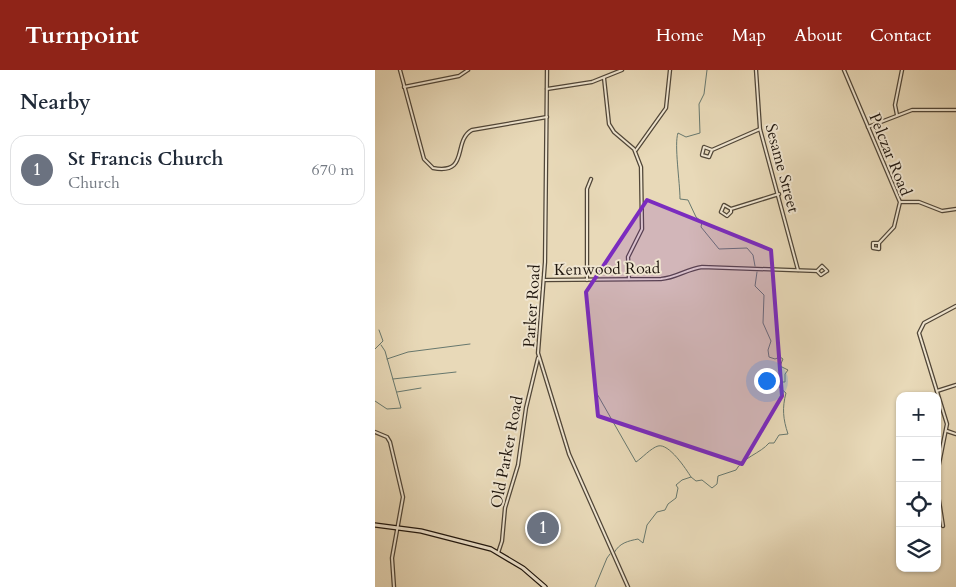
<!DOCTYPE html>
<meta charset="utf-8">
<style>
:root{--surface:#fff;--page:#f6f6f7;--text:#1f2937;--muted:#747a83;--line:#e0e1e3;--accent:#8f2418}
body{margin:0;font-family:Cardo,serif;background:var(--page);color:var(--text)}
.controls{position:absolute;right:15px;bottom:15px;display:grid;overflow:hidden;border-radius:10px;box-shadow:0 1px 4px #0004}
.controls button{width:45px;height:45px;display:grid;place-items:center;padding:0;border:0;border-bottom:1px solid var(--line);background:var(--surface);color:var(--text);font:25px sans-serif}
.you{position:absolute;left:391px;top:310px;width:18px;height:18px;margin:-12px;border:4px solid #fff;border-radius:50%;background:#1a73e8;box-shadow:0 0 0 8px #1a73e833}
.badge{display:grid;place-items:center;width:32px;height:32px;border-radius:50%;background:var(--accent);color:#fff;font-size:16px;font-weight:700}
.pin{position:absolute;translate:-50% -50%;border:2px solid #fff;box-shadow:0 1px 5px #0006}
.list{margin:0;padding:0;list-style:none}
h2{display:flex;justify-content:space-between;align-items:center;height:65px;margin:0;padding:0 20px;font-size:21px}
h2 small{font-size:16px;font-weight:400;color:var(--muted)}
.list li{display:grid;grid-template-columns:32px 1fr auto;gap:15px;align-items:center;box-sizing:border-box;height:70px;margin:0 10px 10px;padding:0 10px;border:1px solid var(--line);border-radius:15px}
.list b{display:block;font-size:19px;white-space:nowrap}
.list p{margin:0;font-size:16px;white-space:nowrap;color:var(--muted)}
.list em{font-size:16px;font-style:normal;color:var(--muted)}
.icon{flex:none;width:28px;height:28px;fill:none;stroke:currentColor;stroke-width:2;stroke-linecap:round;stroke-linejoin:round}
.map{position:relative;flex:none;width:581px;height:517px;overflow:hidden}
header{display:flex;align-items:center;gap:30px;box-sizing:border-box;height:70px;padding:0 25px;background:var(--accent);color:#fff}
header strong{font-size:24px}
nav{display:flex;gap:28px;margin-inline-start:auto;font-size:18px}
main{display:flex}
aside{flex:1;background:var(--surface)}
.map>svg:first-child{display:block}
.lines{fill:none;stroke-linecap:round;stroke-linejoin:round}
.stream{stroke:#67786e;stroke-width:1}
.street-casing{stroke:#504638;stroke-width:4.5}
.secondary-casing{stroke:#1e150d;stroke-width:5.5}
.street{stroke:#f0e6d1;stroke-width:2}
.secondary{stroke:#f0e6d1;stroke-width:3}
.marked{fill:#7b2cbf;fill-opacity:0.2;stroke:#7b2cbf;stroke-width:4;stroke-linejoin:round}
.labels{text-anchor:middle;stroke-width:4;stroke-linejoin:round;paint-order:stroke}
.street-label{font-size:16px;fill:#1e150d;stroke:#f0e6d1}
</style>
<header>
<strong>Turnpoint</strong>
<nav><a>Home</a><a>Map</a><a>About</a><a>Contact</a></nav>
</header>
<main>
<aside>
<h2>Nearby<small></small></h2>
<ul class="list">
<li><span class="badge" style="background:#6b7280">1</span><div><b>St Francis Church</b><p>Church</p></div><em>670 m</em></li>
</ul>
</aside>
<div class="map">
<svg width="581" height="517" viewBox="0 0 581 517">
<rect width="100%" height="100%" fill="#e8d9b8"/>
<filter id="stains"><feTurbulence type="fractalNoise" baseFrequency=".004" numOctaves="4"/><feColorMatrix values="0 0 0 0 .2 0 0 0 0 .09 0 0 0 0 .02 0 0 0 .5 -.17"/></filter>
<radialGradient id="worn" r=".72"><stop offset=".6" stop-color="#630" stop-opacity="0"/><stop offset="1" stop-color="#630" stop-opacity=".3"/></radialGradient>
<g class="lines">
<!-- stream -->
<g class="stream">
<path d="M 332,0 L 329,24 L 324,34 L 325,63 L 311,67 L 303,63 C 299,74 305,113 305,129 L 313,130 L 321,147 L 327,152 L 326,157 L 344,179 L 372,178 L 378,185 L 380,196"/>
<polyline points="0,279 8,271 4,260"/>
<polyline points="12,289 33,282 95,274"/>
<polyline points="18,309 81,302"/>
<polyline points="22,322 46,318"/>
<path d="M 221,322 L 261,392 C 267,388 276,378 283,376 C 294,373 311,399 316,407"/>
<polyline points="0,331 12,339 26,338 10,281 6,275"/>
<path d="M 239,483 C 244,473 253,471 263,469 L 268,473 L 272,455 L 282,442 L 290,440 L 293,434 L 301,428 L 303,418 L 301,415 L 307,410 L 316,407 L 321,411 L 327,410 L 337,418 L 342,414 L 343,406 L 361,400 C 367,388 386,383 394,373 L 399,373 L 404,365 L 413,364 C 408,349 407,338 411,323 L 404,317 L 404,312 L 410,312 L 410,304 L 413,300 L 405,296 L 408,289 L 405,287 L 400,289 L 394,287 L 393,280 L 396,271 L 388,253 L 389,225 L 380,216 L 382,202"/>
<polyline points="220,517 232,488 235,484"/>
</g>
<!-- street casing -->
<g class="street-casing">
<g id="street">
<path d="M 25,0 L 49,89 L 58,98 C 95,105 77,71 97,60 L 172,47"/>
<polyline points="172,0 170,192 163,283 194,384 253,517"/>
<polyline points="381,0 385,59 423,200"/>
<polyline points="469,0 525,132 519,157 504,173 504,179 498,178 498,173 504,173"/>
<polyline points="229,8 234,54 239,62 259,79 266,97 267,159 253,187 254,209"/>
<polyline points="29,17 84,6 93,0"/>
<polyline points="172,19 217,12 247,0"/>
<polyline points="522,45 520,35 527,0"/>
<polyline points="493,57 537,40 581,40"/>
<polyline points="261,80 291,38 295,0"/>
<polyline points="337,80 334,87 327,85 329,77 337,80 385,59"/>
<polyline points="526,132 544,132 567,141 581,139"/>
<polyline points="356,139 349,135 346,142 352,146 356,142 356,139 404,124"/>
<path d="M 170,210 L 286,209 C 301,208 312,199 327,197 L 442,201 L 446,205 L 452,201 L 447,196 L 442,201"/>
<polyline points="212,210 212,119 216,109"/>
<polyline points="562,321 581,315"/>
<polyline points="572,361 581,364"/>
<polyline points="0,362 12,367 15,372 28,427 17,488 19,517"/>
<polyline points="562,404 572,354 544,263 549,253 581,236"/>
<polyline points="562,418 568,456"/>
<polyline points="123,483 127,471 130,438 143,395 151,338 163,288"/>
</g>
</g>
<!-- secondary casing -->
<g class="secondary-casing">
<polyline id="secondary" points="0,455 46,461 116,479 148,498 170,517"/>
</g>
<!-- street -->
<use href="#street" class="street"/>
<!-- secondary -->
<use href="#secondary" class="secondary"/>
</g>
<!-- marked area -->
<path class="marked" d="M 272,130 L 396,180 L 407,326 L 367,394 L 223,346 L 211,222 Z"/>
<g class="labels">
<!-- street labels -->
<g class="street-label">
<text transform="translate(516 84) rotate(68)" y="6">Pelczar Road</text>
<text transform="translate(408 98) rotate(75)" y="6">Sesame Street</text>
<text transform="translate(232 198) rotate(-1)" y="6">Kenwood Road</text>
<text transform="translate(156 236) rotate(-86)" y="6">Parker Road</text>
<text transform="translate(131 382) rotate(-79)" y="6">Old Parker Road</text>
</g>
</g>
<rect width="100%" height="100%" filter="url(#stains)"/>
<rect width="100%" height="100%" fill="url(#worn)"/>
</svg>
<div class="controls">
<button>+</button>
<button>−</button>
<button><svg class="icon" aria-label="locate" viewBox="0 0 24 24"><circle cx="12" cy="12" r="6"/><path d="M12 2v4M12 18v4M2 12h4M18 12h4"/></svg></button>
<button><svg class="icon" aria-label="layers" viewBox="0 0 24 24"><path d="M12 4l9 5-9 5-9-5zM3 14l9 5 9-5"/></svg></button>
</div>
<div class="you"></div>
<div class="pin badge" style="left:168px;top:458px;background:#6b7280">1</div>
</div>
</main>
